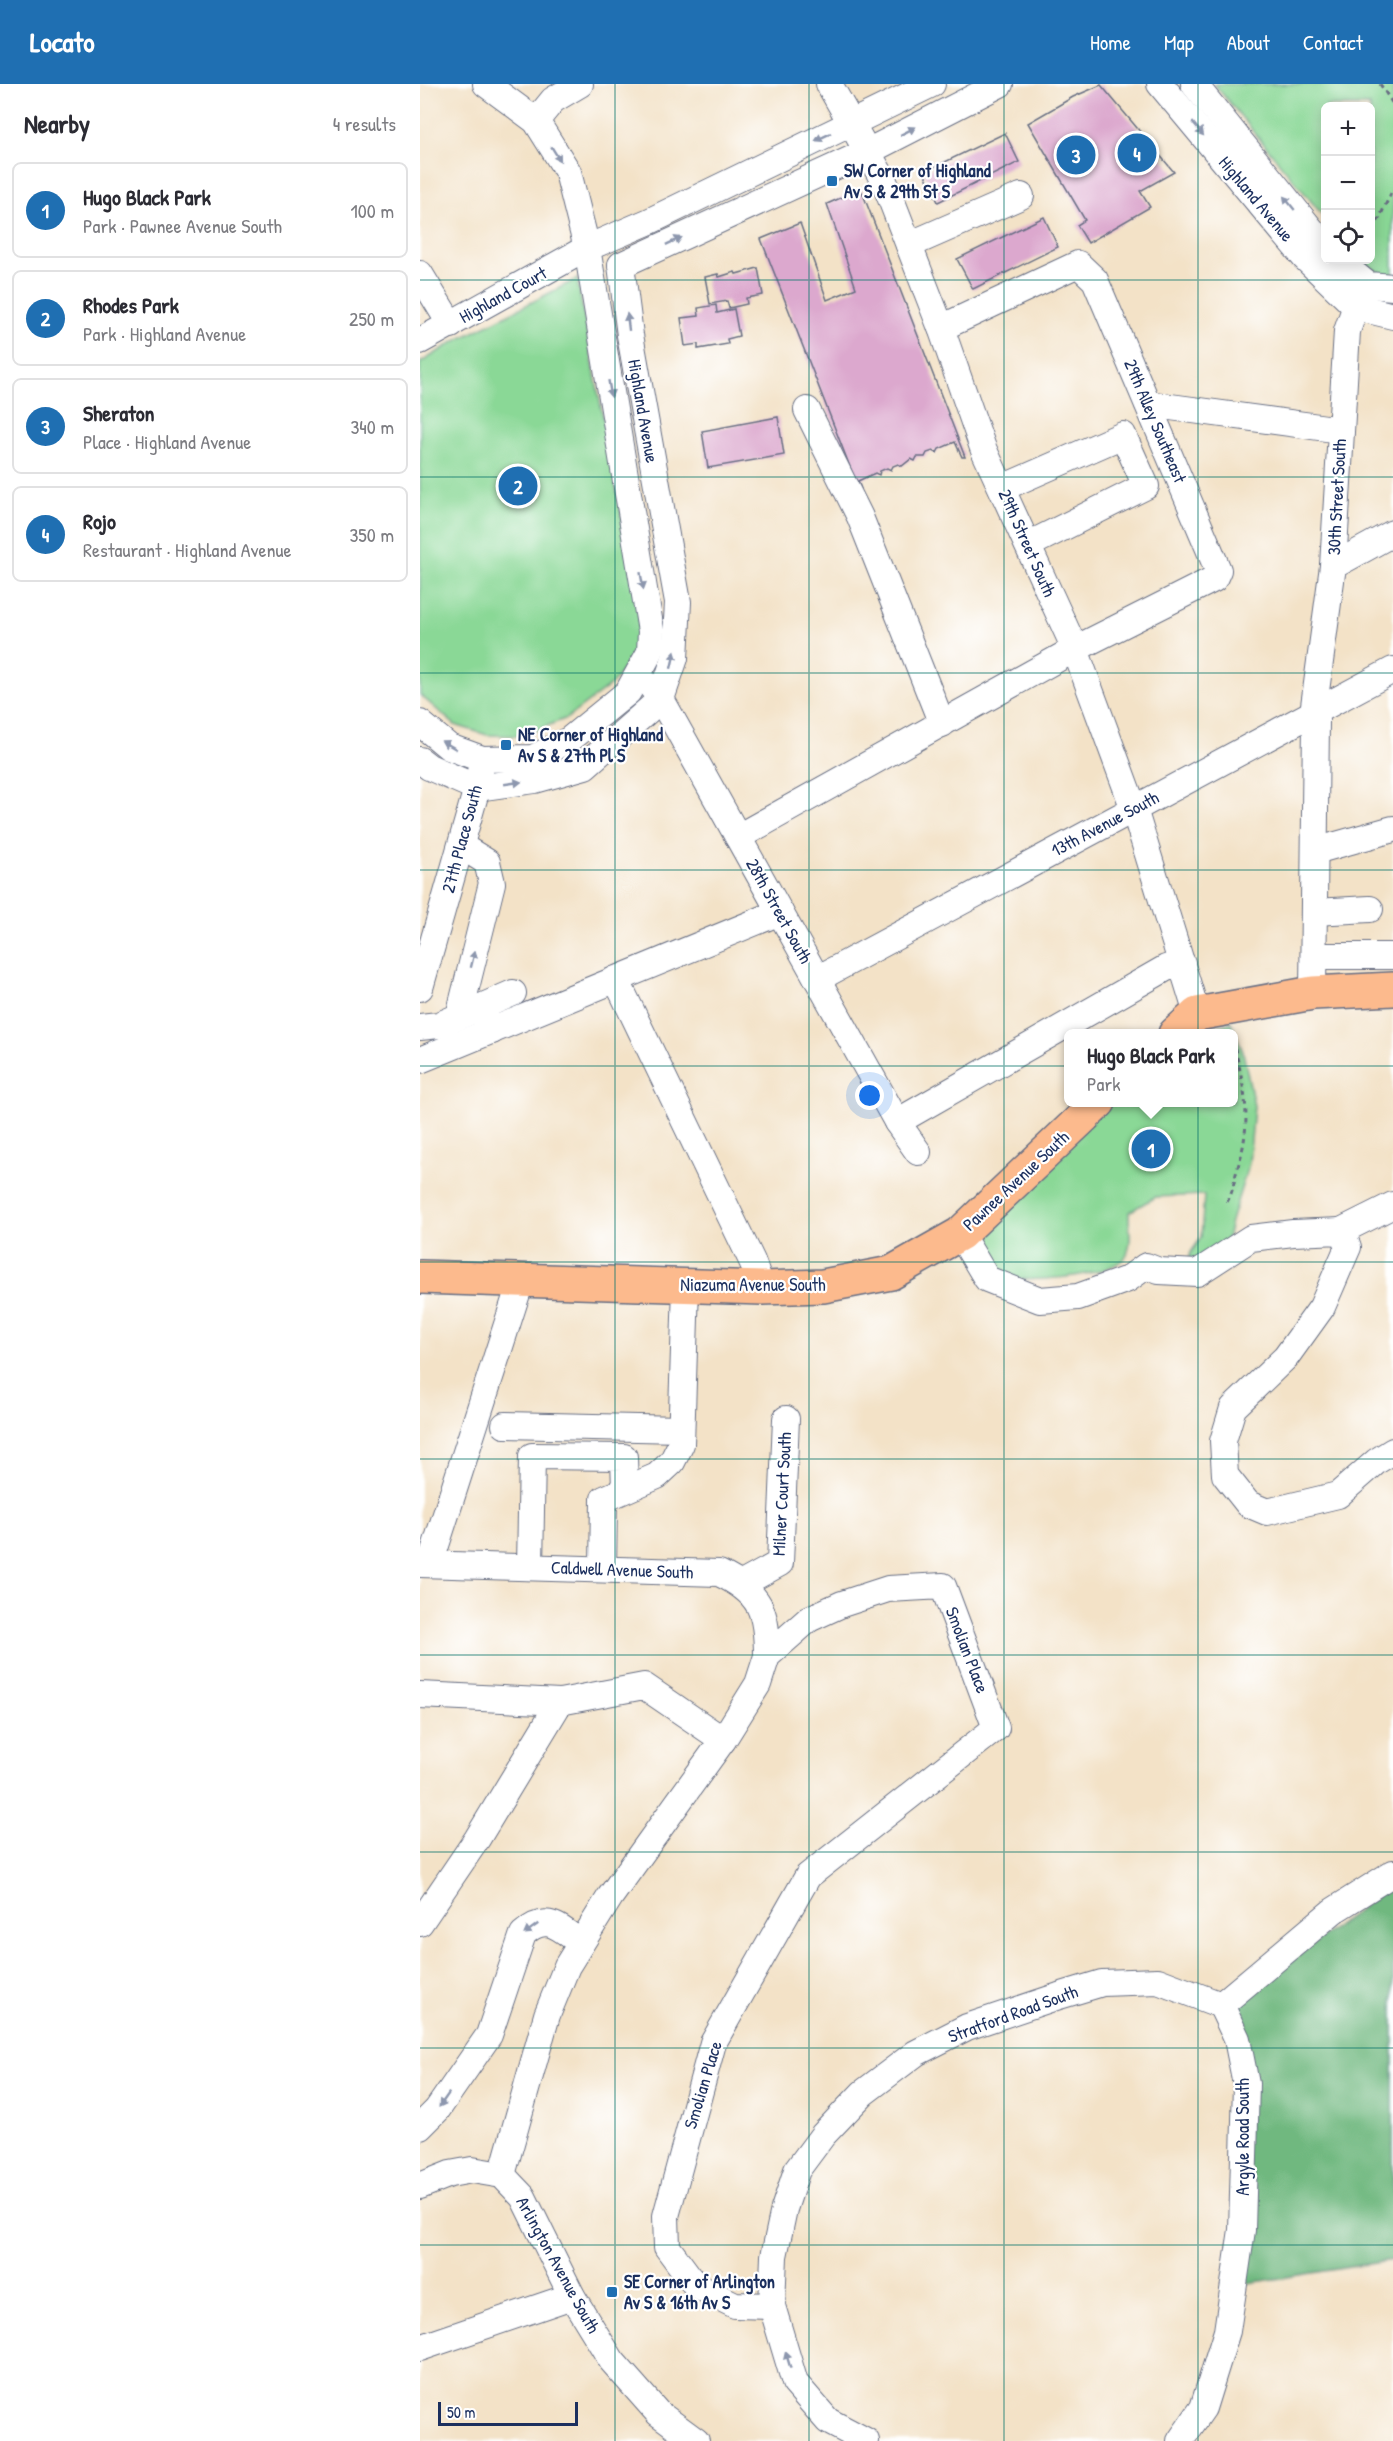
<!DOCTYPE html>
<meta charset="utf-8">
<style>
:root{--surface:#fff;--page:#f2f2f3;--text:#2b2b33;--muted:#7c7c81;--line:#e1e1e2;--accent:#1f6fb2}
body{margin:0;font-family:"Patrick Hand",sans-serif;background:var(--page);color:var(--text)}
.controls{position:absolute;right:18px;top:18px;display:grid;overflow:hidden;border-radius:9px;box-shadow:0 3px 15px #0003}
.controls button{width:54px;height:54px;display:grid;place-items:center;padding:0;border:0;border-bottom:2px solid var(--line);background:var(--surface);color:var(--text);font:30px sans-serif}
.scale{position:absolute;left:18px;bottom:15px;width:140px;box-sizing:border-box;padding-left:6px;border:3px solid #1b2f5e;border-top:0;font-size:16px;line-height:21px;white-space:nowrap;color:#1b2f5e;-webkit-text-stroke:4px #fff;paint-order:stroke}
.you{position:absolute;left:450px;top:1012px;width:21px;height:21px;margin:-15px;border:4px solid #fff;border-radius:50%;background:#1a73e8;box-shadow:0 0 0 9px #1a73e833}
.badge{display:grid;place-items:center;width:39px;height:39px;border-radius:50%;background:var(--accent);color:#fff;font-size:20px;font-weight:700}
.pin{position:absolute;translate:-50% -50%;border:3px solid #fff;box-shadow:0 2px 6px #0006}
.popup{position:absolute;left:644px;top:945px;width:174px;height:78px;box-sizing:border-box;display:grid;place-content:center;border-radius:9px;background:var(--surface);filter:drop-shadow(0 2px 4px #0005);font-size:20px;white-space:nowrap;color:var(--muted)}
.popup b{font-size:22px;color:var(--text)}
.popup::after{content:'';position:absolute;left:50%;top:100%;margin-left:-12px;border:12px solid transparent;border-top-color:var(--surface)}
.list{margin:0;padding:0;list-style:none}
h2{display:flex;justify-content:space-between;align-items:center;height:78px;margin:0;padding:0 24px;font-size:26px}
h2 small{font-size:20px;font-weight:400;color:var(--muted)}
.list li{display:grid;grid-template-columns:39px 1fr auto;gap:18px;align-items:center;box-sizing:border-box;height:96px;margin:0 12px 12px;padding:0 12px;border:2px solid var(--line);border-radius:9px}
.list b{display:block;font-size:22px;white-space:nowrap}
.list p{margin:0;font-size:20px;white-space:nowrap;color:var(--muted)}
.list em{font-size:20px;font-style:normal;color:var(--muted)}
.icon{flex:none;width:33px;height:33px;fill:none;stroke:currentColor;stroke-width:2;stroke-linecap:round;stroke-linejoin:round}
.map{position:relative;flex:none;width:973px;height:2357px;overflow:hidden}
header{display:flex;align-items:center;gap:36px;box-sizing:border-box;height:84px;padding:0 30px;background:var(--accent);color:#fff}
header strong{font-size:28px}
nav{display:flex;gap:33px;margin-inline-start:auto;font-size:21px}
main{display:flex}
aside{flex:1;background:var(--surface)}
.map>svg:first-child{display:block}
.green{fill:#8ad896;stroke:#52847a;stroke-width:1.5}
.forest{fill:#6fb87f;stroke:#45746e;stroke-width:1.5}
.building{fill:#dca8ce}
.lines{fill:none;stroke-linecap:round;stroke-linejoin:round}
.minor-casing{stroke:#676e83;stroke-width:28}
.major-casing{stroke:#676e83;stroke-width:36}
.path{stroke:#676e83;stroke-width:3;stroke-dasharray:4.5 4.5;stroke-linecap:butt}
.minor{stroke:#fff;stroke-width:26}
.major{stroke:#fcba8d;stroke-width:33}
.oneway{fill:#8d97ae}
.grid{fill:none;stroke:#0f766e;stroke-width:1.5;stroke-opacity:0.55}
.poi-dot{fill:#1f6fb2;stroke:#fff;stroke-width:2}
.labels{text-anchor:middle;stroke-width:4.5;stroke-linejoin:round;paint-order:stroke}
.poi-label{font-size:18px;font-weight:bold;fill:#1b2f5e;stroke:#fff;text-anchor:start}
.street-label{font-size:18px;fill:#1b2f5e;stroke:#fff}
</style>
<header>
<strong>Locato</strong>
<nav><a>Home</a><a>Map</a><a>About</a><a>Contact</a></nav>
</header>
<main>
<aside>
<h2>Nearby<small>4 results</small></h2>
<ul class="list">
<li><span class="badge">1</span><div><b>Hugo Black Park</b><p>Park · Pawnee Avenue South</p></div><em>100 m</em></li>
<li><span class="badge">2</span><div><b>Rhodes Park</b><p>Park · Highland Avenue</p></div><em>250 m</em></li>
<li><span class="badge">3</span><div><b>Sheraton</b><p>Place · Highland Avenue</p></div><em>340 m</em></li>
<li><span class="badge">4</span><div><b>Rojo</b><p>Restaurant · Highland Avenue</p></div><em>350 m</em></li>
</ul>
</aside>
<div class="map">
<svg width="973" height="2357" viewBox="0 0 973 2357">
<rect width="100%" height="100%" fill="#fff"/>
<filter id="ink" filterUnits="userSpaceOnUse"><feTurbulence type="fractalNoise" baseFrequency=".0167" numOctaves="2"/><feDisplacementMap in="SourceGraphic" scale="12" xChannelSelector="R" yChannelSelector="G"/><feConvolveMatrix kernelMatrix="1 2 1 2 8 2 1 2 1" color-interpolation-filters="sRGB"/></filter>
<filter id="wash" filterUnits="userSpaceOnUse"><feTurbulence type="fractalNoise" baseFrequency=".008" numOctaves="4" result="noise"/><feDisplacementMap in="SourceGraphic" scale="24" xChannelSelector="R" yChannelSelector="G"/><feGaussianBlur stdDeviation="1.35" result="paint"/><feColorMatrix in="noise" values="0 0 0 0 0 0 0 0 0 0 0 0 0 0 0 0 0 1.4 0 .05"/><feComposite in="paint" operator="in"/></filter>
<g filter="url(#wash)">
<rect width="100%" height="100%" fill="#f3e2c7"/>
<!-- green -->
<g class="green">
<polygon points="794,0 973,0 973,197 940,176 950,176 950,22 906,22 905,134"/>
<polygon points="157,195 219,525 218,566 192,600 147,634 102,652 67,651 35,641 0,611 0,279 32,259"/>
<path d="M 811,938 L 823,968 L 834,1022 L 829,1079 L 811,1137 L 807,1155 L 809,1161 L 768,1179 L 771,1168 L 781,1154 L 784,1111 L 735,1113 L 709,1128 C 708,1141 713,1157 707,1170 C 696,1192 622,1197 598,1195 C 589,1195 580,1192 571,1190 L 549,1148 L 681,1019 L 813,1018 L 813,950 L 780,949 Z"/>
</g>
<!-- forest -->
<polygon class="forest" points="973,1800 973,2176 823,2200 813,1920"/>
<g id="blocks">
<!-- building -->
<g class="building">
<polygon points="681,1 754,88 720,107 730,123 668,159 657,141 665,136 608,39 653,13"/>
<polygon points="585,49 599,78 518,118 504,88"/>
<polygon points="441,105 545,373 542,373 535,358 519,365 517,369 513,367 507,369 505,373 497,373 495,377 491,375 482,382 478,380 473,382 471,386 467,384 460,387 459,391 455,389 438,397 441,405 439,406 341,155 380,139 407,216 436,204 407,120"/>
<polygon points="624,133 638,163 553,205 537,175"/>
<polygon points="338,184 343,211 326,214 327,220 309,224 307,217 290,220 285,193 298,190 299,193 315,188 316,190"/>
<polygon points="296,221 297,229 314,225 319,252 307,255 308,260 278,265 278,260 265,262 261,234 279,232 278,224"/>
<polygon points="358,333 364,371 288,384 282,347"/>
</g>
</g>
</g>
<g filter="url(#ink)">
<use href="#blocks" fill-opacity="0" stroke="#676e83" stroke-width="1.5"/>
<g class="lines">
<!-- minor casing -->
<g class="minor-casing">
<g id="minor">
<polyline points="409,0 464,97 521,244 563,364 655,565 714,725 777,930"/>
<polyline points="740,0 885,174 936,223 973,232"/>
<polyline points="774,0 906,164"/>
<polyline points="116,37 133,16 160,0"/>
<polyline points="489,161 601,112"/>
<polyline points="917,176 948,201 973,203"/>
<polyline points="201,181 449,67 580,0"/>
<polyline points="0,190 31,241"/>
<polyline points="0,257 167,164 230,137 512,0"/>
<polyline points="728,320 921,346"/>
<polyline points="387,326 440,433 522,640"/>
<polyline points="582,404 703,351 726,402 608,461"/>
<polyline points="913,482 973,449"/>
<polyline points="231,602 241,615 477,1038 498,1068"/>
<polyline points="0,639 29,663 62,675 113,674 149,656 208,608 230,568 231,547 167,164 148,88 116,37 66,0"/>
<polyline points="0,676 9,683 57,704 115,696 165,682 241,615 255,574 258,518 210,251 201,181"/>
<polyline points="318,753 655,565 794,495 798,486 675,196 658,180 521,244"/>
<polyline points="895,767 973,745"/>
<polyline points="894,828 950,825"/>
<polyline points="894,872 973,872"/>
<polyline points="196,895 332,1177 342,1204"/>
<polyline points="397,895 973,586"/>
<polyline points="0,904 57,704 60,688"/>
<polyline points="893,909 896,637 893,629 913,482 927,247 934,227 948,201"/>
<polyline points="61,923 93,909"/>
<polyline points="39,932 72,799 67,778 41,762"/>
<polyline points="0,943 19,941 61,923 72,947"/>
<polyline points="0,976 360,828"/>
<polyline points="477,1038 746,884 762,879"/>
<polyline points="921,1147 973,1121"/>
<polyline points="540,1150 567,1195 620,1216 658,1213 708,1195 726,1182 739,1187 777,1189 831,1154 873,1149 921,1147 928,1163 902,1223 866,1273 813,1324 803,1357 805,1391 828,1420 847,1428 918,1411 957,1377 973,1367"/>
<polyline points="85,1341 261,1345"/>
<path d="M 0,1480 L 299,1489 C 341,1509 347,1527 347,1572"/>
<polyline points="10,1480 101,1197"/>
<polyline points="110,1483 112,1372 204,1373 205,1405"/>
<polyline points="183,1485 184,1415 237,1392 252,1378 261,1360 266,1202"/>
<polyline points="322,1500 360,1479 366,1335"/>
<polyline points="0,1611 140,1618 224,1602 303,1656"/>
<polyline points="0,1839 57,1755 140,1618"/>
<polyline points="801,1921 913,1827 973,1789"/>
<path d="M 0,2043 L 17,2026 L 69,1951 L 103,1850 C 127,1828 139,1844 161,1859"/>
<polyline points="82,2091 127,1931 147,1882 190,1813 303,1656 338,1600 347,1572 389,1535 422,1520 468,1505 523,1502 576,1644 388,1792 293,1959 246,2132 247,2163 276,2202 315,2221 352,2222"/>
<polyline points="0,2102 30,2090 52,2086 82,2091 103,2113 152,2212 192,2277 238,2329 276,2357"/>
<polyline points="0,2264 152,2212"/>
<polyline points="446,2357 408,2337 375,2299 352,2222 354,2172 364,2125 377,2086 403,2051 443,2009 496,1969 547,1943 639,1912 682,1899 738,1897 801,1921"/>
<polyline points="760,2357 783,2324 807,2247 822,2146 826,2000 817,1955 801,1921"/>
</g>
</g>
<!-- major casing -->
<g class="major-casing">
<g id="major">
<polyline points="755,950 777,930 893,909 973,905"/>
<polyline points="0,1193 342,1204 403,1202 471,1189 540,1150 679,1018"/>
</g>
</g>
<!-- path -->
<g class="path">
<polyline points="960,0 973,20"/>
<polyline points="950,154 973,105"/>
<path d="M 807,1118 C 813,1108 814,1097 817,1086 C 833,1036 825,1006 813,957"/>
</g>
<!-- minor -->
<use href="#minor" class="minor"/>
<!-- major -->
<use href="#major" class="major"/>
</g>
<!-- one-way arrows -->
<defs><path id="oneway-solid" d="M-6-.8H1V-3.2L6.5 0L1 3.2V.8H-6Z" transform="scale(1.5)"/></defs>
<g class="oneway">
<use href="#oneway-solid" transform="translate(778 45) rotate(50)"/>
<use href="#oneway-solid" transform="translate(488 47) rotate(-27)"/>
<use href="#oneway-solid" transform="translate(403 53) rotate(154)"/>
<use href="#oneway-solid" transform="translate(136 70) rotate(58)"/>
<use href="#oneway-solid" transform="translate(869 119) rotate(-129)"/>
<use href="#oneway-solid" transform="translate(254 157) rotate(-25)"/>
<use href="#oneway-solid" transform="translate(208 238) rotate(-97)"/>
<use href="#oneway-solid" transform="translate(190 305) rotate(80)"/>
<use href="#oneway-solid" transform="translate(222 497) rotate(80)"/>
<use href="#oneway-solid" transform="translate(253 576) rotate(-77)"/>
<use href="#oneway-solid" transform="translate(29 661) rotate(-150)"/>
<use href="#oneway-solid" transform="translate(93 699) rotate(-8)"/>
<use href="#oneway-solid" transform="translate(53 875) rotate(-76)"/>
<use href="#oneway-solid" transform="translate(111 1845) rotate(144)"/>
<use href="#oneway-solid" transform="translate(24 2016) rotate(125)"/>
<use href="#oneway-solid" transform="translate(368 2276) rotate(-107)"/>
</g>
</g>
<!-- grid -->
<path class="grid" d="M 195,0 L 195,2357M 389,0 L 389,2357M 584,0 L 584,2357M 778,0 L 778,2357M 0,196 L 973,196M 0,393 L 973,393M 0,589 L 973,589M 0,786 L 973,786M 0,982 L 973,982M 0,1178 L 973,1178M 0,1375 L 973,1375M 0,1571 L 973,1571M 0,1768 L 973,1768M 0,1964 L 973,1964M 0,2161 L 973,2161"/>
<!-- markers -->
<g class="poi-dot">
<rect x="406" y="91" width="12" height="12" rx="3"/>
<rect x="80" y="655" width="12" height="12" rx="3"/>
<rect x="186" y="2202" width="12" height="12" rx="3"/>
</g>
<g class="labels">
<!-- poi labels -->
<g class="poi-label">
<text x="424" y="93">SW Corner of Highland<tspan x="424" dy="21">Av S &amp; 29th St S</tspan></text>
<text x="98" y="657">NE Corner of Highland<tspan x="98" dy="21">Av S &amp; 27th Pl S</tspan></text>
<text x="204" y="2204">SE Corner of Arlington<tspan x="204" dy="21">Av S &amp; 16th Av S</tspan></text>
</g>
<!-- street labels -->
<g class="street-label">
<text transform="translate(836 115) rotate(50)" y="6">Highland Avenue</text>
<text transform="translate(83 211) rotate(-29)" y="6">Highland Court</text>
<text transform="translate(223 327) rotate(80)" y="6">Highland Avenue</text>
<text transform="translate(735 337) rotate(67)" y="6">29th Alley Southeast</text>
<text transform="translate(917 413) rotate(-87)" y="6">30th Street South</text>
<text transform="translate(607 459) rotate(66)" y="6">29th Street South</text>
<text transform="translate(685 740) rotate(-28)" y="6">13th Avenue South</text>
<text transform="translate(42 755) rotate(-75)" y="6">27th Place South</text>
<text transform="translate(359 827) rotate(61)" y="6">28th Street South</text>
<text transform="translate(596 1097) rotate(-43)" y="6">Pawnee Avenue South</text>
<text x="333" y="1207">Niazuma Avenue South</text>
<text transform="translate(362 1410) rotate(-87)" y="6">Milner Court South</text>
<text transform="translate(202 1486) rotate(2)" y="6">Caldwell Avenue South</text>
<text transform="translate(547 1566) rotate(69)" y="6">Smolian Place</text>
<text transform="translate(593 1930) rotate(-20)" y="6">Stratford Road South</text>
<text transform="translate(283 2001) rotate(-73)" y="6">Smolian Place</text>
<text transform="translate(823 2053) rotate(-90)" y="6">Argyle Road South</text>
<text transform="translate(138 2181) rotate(61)" y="6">Arlington Avenue South</text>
</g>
</g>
</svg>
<div class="controls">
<button>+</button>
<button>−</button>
<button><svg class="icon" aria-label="locate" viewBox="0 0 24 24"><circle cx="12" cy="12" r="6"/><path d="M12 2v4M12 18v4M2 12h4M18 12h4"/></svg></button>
</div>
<div class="scale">50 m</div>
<div class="you"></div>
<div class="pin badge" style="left:731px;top:1065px">1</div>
<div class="popup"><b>Hugo Black Park</b>Park</div>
<div class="pin badge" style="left:98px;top:402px">2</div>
<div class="pin badge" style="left:656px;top:71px">3</div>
<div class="pin badge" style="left:717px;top:69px">4</div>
</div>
</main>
